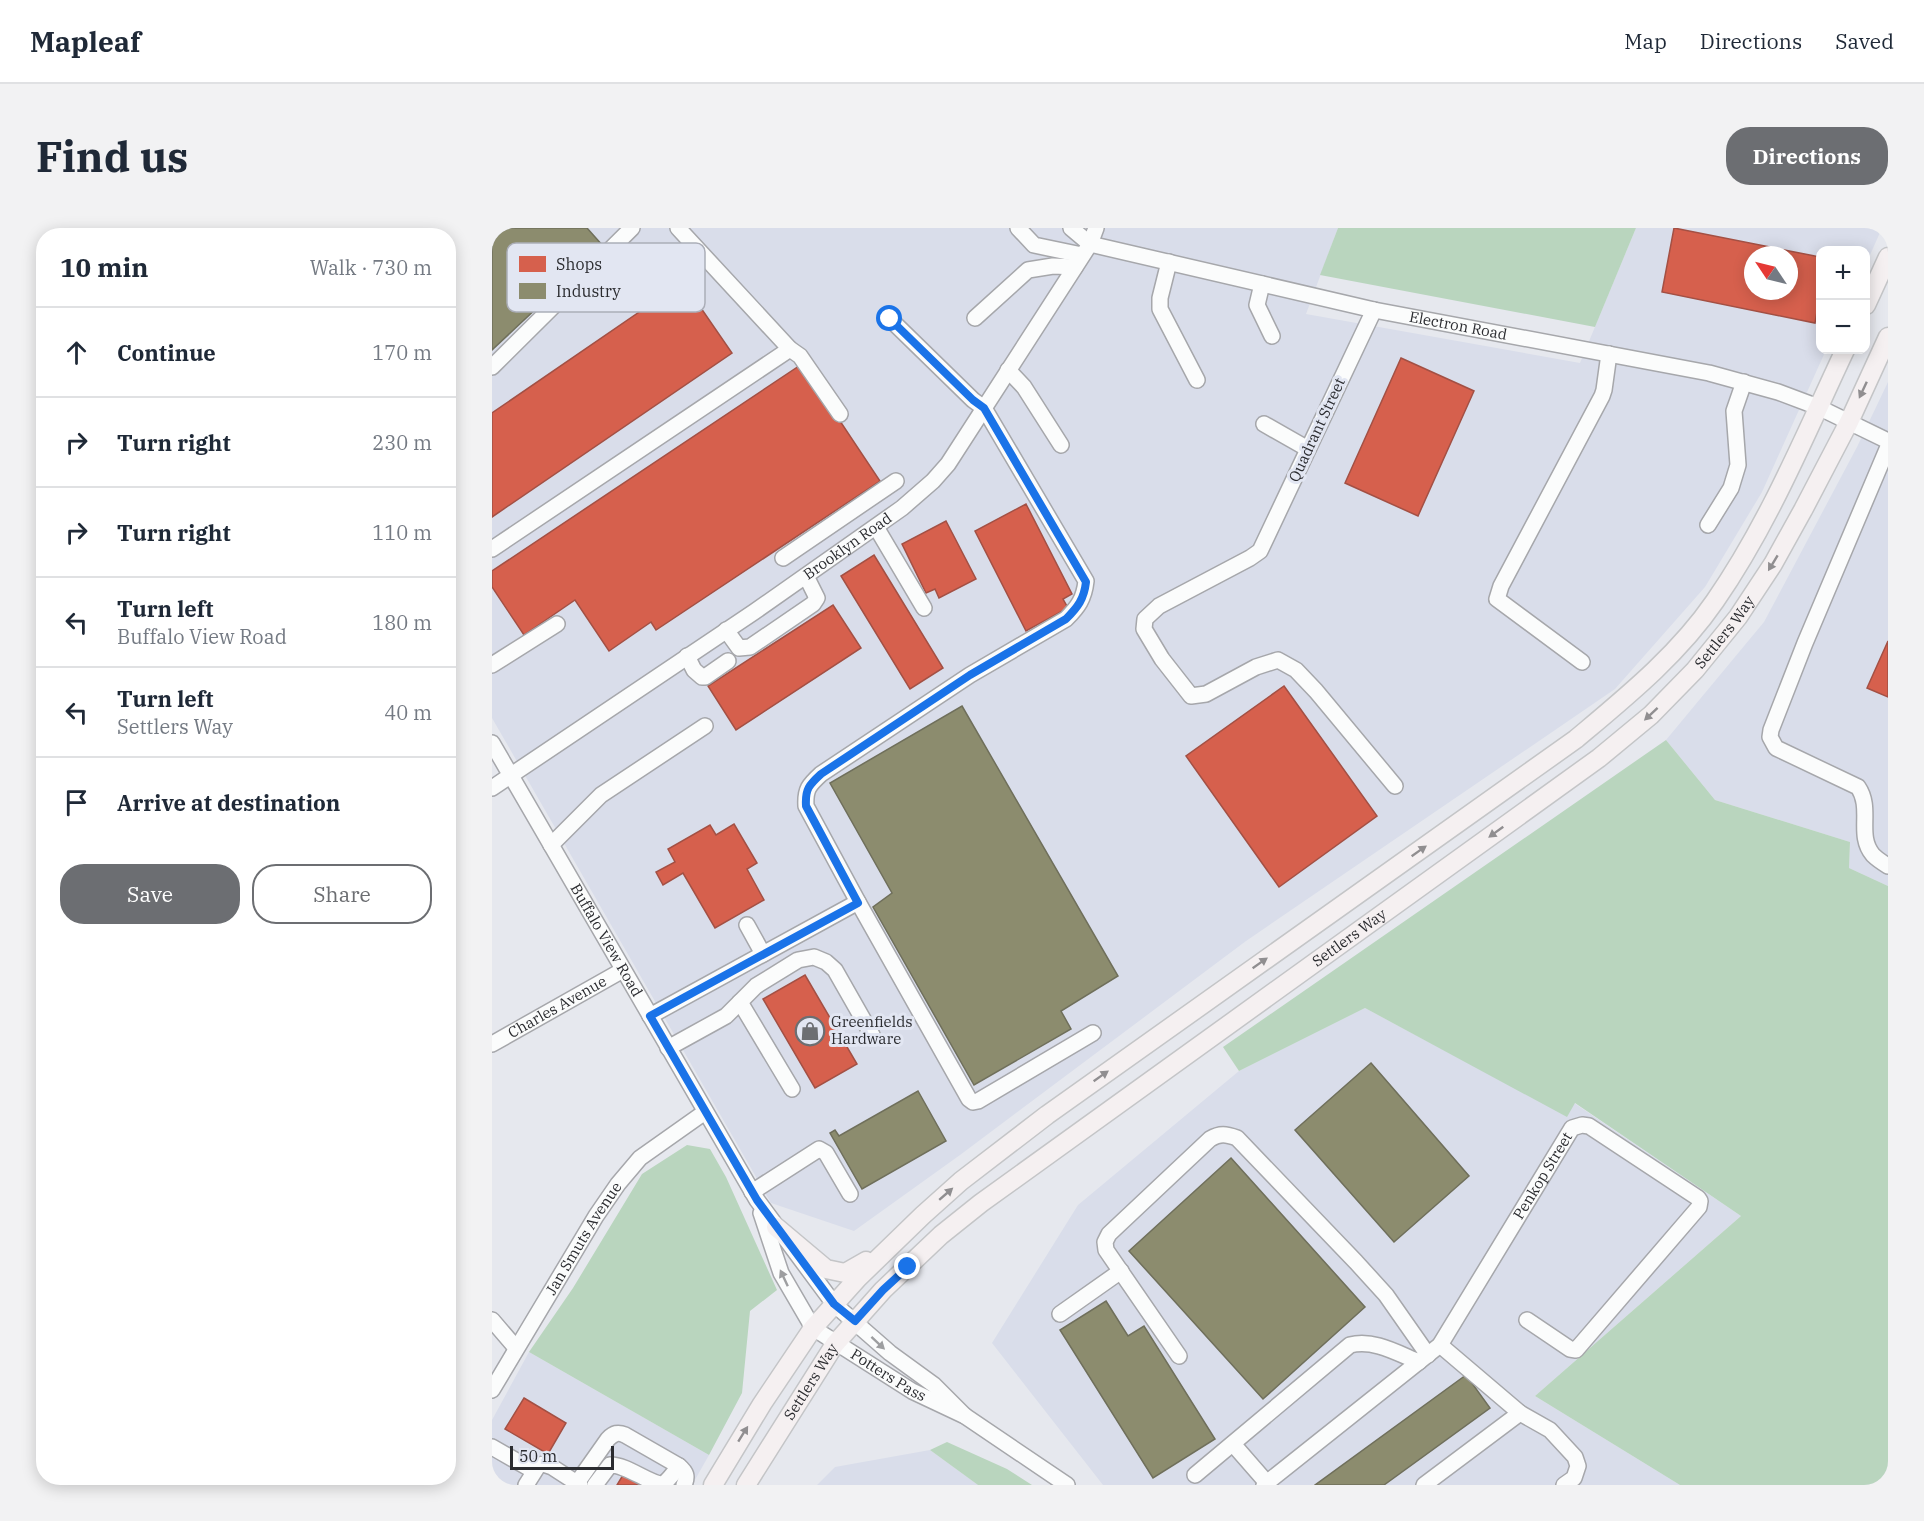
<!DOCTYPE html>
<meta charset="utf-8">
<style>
:root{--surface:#fff;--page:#f2f2f3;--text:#1f2937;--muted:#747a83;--line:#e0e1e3;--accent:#6c6e72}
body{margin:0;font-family:"IBM Plex Serif",serif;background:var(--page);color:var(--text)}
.controls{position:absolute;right:18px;top:18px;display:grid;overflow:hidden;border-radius:12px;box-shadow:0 3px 15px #0003}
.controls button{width:54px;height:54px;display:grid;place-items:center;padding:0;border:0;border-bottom:2px solid var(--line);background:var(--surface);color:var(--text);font:30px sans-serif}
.compass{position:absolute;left:1252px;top:18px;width:54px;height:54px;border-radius:50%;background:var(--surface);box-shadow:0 3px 15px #0003;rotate:305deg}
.scale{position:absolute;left:18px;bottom:15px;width:104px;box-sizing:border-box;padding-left:6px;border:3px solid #2b2c30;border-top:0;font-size:16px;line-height:21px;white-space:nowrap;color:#2b2c30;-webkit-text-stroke:4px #e2e6f2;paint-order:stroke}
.stop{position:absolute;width:18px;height:18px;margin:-14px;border:4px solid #1a73e8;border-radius:50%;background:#fff}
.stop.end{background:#1a73e8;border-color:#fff;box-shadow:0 2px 6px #0008}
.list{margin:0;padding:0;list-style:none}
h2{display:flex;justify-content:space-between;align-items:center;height:78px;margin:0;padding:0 24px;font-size:26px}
h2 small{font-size:20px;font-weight:400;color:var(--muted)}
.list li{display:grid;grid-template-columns:39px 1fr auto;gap:18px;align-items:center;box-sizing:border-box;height:90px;padding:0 24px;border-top:2px solid var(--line)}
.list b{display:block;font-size:22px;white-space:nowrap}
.list p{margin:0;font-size:20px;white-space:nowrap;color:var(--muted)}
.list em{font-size:20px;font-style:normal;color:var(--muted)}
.actions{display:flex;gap:12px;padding:18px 24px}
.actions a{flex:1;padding:14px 0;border:2px solid var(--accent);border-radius:24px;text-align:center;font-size:21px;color:var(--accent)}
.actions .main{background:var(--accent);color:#fff}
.icon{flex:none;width:33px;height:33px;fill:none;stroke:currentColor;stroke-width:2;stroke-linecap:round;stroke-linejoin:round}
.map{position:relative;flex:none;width:1396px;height:1257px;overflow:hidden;border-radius:24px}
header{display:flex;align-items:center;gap:36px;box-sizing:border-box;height:84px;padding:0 30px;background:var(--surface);border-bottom:2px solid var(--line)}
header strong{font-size:28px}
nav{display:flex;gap:33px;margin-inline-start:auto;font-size:21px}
.intro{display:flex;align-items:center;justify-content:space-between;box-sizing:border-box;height:144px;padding:0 36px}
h1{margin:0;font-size:42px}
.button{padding:15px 27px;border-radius:24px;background:var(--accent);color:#fff;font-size:21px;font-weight:700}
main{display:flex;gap:36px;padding:0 36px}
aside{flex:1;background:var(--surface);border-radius:24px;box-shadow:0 3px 15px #0003}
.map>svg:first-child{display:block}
.built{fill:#d9ddea;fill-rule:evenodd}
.green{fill:#b9d5be}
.shops{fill:#d6604d;stroke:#a35044;stroke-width:1.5;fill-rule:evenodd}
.industry{fill:#8c8c6e;stroke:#6f6f5b;stroke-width:1.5}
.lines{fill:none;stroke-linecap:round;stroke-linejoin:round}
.minor-casing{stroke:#a6a7ab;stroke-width:18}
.major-casing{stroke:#c4c5c7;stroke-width:21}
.minor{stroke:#fbfcfc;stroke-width:15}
.major{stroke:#f5f0f1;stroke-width:18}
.oneway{fill:#908e90}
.oneway2{fill:#9d9ea0}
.route{stroke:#1a73e8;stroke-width:8}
.labels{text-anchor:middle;stroke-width:6;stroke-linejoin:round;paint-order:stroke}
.street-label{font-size:15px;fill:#2b2c30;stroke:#e2e6f2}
.poi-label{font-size:15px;fill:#2b2c30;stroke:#e2e6f2;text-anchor:start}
.key{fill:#e2e6f2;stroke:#abaeb8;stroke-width:1.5}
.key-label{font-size:16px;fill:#2b2c30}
</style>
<header>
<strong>Mapleaf</strong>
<nav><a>Map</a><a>Directions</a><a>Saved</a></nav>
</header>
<div class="intro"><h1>Find us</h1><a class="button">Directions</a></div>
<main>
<aside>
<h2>10 min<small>Walk · 730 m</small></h2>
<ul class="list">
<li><svg class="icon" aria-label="ahead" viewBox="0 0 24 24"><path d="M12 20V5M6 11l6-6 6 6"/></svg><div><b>Continue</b></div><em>170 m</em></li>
<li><svg class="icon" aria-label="right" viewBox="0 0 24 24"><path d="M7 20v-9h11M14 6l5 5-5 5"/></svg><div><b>Turn right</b></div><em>230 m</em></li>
<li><svg class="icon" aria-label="right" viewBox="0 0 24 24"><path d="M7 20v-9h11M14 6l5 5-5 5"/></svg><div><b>Turn right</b></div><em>110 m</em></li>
<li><svg class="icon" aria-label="left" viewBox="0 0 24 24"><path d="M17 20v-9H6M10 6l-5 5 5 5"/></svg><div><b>Turn left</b><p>Buffalo View Road</p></div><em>180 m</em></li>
<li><svg class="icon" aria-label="left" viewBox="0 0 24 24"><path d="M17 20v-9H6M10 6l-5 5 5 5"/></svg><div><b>Turn left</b><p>Settlers Way</p></div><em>40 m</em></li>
<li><svg class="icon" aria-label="arrive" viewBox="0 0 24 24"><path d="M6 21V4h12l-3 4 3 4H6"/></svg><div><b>Arrive at destination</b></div></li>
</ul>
<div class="actions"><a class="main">Save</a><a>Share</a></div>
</aside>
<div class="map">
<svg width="1396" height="1257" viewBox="0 0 1396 1257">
<rect width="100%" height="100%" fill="#e6e8ee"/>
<!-- built -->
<g class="built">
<path d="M 0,0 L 846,0 L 814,86 L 1088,135 L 1144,0 L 1390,0 L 1374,36 L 1374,22 L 1328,22 L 1328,122 L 1334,122 L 1270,264 L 1213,359 L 1123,461 L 754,713 L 468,927 L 362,1003 L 279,975 L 0,490 ZM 1261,27 L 1297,27 L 1297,63 L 1261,63 Z"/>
<polygon points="1396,154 1396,658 1357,640 1358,614 1223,572 1174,512 1272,394 1365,219"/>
<polygon points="873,780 1075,888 1082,875 1249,988 1043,1168 1188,1257 611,1257 500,1115 586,977 747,843"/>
<polygon points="37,1124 217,1227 200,1257 0,1257 0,1192"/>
<polygon points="438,1222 486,1257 325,1257 343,1239"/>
</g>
<!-- green -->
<g class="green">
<polygon points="846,0 1144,0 1103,99 828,47"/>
<polygon points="1174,512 1223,572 1358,614 1357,640 1396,658 1396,1257 1188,1257 1043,1168 1249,988 1083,875 1075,889 873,780 747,843 731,819"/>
<polygon points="195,917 218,921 234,949 285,1062 258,1083 250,1165 217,1227 37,1124 81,1060 150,946"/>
<polygon points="455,1214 515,1241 540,1257 486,1257 438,1222"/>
</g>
<!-- shops -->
<g class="shops">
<path d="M 1182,0 L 1328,29 L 1328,67 L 1323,95 L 1170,64 ZM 1261,27 L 1297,27 L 1297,63 L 1261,63 Z"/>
<polygon points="191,54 240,125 0,289 0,185"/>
<polygon points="909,130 982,163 926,288 853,255"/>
<polygon points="310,136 388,253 164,402 159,394 117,423 83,372 32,407 0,359 0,343"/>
<polygon points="534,276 580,366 571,371 576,380 534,403 483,303"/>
<polygon points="454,293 484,351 447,370 443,361 434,365 410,316"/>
<polygon points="382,327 451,440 418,461 349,348"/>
<polygon points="341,377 369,420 244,502 216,458"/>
<polygon points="1396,413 1396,469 1375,460"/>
<polygon points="792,458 885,588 787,659 694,528"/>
<polygon points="242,596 265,635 255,641 272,672 223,700 191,645 171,657 164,644 183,634 176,621 218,597 224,607"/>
<polygon points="313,747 365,836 323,860 271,771"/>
<polygon points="32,1170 74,1195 56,1226 13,1201"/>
<polygon points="131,1247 148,1257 125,1257"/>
</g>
<!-- industry -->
<g class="industry">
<polygon points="0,0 95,0 111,18 0,122"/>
<polygon points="470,478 626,748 569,783 579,801 482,857 381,679 400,665 338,555"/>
<polygon points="879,835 977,948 902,1014 803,902"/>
<polygon points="426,863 454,913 370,961 338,905 343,902 347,908"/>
<polygon points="739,930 873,1079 771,1171 637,1023"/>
<polygon points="614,1073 636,1108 652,1098 723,1211 661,1250 568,1102"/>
<polygon points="974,1147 998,1180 892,1257 823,1257"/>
</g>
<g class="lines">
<!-- minor casing -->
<g class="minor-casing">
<g id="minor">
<polyline points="186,0 298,121 308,128 348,186"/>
<polyline points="526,0 542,17 590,27"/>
<path id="s1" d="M 579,0 L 598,16 L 882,82 L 1217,145 L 1286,164 L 1326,179 L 1396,213"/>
<polyline points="677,34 668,70 668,81 705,152"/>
<polyline points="770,56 765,77 780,108"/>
<polyline points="882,82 768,323 758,330 667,378 653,391 652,401 670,431 699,468 714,466 764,439 786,432 804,442 824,463 903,558"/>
<polyline points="483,90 536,42 561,38 583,39"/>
<path d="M 398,91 L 481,172 L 492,180 L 594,353 C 592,371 586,379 574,391 L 478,447 L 329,546 C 317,557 313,561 314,578 L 366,674 L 477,871 L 481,874 L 486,873 L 601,805"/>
<polyline points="0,139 140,0"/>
<polyline points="516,142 532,159 569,217"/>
<polyline points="772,196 816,221"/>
<path d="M 1396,219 L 1313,415 L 1279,502 L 1278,509 L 1284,520 L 1366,559 C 1381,581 1364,607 1381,627 C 1385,631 1391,635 1396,638"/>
<polyline points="1216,297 1239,260 1246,237 1242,183 1252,154"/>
<polyline points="384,299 432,380"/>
<polyline points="0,321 298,121"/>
<polyline points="291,330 404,253"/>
<polyline points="234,402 247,420 258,419 321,376 325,370 314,348"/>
<polyline points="195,428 202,442 210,449 213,449 236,433"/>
<polyline points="1090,434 1005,371 1009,358 1110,168 1112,162 1117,126"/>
<polyline points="0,437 65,396"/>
<path id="s2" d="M 0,515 L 265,972 L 342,1076 L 398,1125 L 442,1157 L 473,1188"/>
<path id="s3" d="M 0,560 L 262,384 L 410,280 L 441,253 L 456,236 L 598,16 L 604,0"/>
<polyline points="59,617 109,567 213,498"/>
<polyline points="255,697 271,726"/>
<polyline points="248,774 300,861"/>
<polyline points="158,788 366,674"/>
<path id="s4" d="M 0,816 L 131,742"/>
<polyline points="176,820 234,788 264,758 306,732 322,729 334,734 343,742 380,807"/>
<polyline points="260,964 327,921 334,925 358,966"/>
<path id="s5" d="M 269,985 L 289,1045 L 321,1100 L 420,1163 L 473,1188 L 575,1257"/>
<polyline points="568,1086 629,1043"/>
<polyline points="0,1092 24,1120"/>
<polyline points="948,1117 1028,1185 1058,1202 1083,1229 1086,1238 1082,1250 1072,1257"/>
<path d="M 687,1128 L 614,1022 L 613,1014 L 617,1006 L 718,911 C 728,905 734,906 745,910 L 864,1034 L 894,1067 L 936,1127"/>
<path id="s6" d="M 0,1162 L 104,988 L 126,956 L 148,930 L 213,884"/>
<polyline points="741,1216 775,1255"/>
<polyline points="0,1219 42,1243"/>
<path d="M 703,1247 L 858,1117 C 882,1111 905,1125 927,1134"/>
<path d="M 85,1255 L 116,1211 C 122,1205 126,1204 133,1207 L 187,1238 C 194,1244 196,1248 192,1257"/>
<polyline points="34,1257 46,1238 51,1236 60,1239 88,1257"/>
<path d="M 103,1257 L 118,1237 C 134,1236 159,1257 171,1256 C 177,1252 183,1243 187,1238"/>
<path id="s7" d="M 772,1257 L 948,1117 L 1080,900 L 1090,897 L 1097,898 L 1206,970 L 1208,973 L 1207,979 L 1084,1122 L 1078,1121 L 1035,1092"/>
<polyline points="932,1257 1028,1185"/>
</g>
</g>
<!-- major casing -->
<g class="major-casing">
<g id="major">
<polyline points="1374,77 1396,29"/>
<polyline points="284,999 334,1041 353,1045 374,1033"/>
<path d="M 221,1257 L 270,1176 L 321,1100 L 366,1050 L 431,987 L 469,953 L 555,887 L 1084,511 C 1134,469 1186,427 1223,373 C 1277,295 1313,207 1353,122"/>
<path id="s8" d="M 254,1257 L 343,1116 L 391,1062 L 449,1007 L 489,975 L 1107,530 L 1159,487 L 1203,442 L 1246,389 L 1281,336 L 1311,282 L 1357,194 L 1396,109"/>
</g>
</g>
<!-- minor -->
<use href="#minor" class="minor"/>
<!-- major -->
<use href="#major" class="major"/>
</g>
<!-- one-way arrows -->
<defs><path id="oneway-solid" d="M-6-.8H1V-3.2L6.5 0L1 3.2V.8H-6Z" transform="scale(1.5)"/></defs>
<g class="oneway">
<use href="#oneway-solid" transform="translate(1371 162) rotate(115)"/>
<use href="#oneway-solid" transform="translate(1281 335) rotate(121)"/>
<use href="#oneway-solid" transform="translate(1159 486) rotate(137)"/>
<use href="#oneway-solid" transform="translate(1004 604) rotate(144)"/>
<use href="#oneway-solid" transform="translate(927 623) rotate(-35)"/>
<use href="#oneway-solid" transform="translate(768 735) rotate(-35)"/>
<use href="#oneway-solid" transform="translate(609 848) rotate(-35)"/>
<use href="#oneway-solid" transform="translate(454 966) rotate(-41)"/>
<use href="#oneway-solid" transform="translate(251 1206) rotate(-58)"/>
</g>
<g class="oneway2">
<use href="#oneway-solid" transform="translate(292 1050) rotate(-115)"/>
<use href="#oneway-solid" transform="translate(386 1115) rotate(43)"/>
</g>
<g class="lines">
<!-- route -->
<path class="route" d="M 398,91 L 481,172 L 492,180 L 594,354 C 592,371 586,379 574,391 L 478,447 L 329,546 C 317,557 313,561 314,578 L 366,675 L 158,788 L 265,972 L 342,1076 L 363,1093 L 391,1062 L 416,1039"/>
</g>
<!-- icons -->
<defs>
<g id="shop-ring" transform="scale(1.5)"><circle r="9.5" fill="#e2e6f2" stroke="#6c6e72" stroke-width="1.5"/><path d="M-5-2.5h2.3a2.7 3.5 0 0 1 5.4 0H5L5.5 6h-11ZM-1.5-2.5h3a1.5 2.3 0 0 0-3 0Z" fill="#6c6e72"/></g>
</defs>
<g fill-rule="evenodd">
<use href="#shop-ring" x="318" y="803"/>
</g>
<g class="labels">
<!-- street labels -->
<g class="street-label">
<text dy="5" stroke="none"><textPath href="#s1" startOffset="402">Electron Road</textPath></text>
<text transform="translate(825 202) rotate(-65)" y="5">Quadrant Street</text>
<text dy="5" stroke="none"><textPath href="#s3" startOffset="430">Brooklyn Road</textPath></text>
<text dy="5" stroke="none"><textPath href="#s8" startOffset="1310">Settlers Way</textPath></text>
<text dy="5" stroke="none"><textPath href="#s8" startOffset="824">Settlers Way</textPath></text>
<text dy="5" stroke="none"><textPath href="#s2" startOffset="228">Buffalo View Road</textPath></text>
<text dy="5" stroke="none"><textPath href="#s4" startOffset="75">Charles Avenue</textPath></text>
<text dy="5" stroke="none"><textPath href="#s7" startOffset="423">Penkop Street</textPath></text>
<text dy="5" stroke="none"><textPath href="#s6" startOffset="177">Jan Smuts Avenue</textPath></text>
<text dy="5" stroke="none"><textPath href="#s5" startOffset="216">Potters Pass</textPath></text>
<text dy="5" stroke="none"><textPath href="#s8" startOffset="122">Settlers Way</textPath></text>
</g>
<!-- poi labels -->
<g class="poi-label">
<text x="339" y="799">Greenfields<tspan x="339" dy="17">Hardware</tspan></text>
</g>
</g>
<!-- legend -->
<rect x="15" y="15" width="198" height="69" rx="9" class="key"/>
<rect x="27" y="28" width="27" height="16" fill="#d6604d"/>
<rect x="27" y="55" width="27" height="16" fill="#8c8c6e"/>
<g class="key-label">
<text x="64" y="42">Shops</text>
<text x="64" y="69">Industry</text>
</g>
</svg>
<div class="controls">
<button>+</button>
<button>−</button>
</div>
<svg class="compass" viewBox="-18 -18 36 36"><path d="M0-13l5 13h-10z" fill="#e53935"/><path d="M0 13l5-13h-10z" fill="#747a83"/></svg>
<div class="scale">50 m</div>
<div class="stop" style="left:398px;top:91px"></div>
<div class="stop end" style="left:416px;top:1039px"></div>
</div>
</main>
